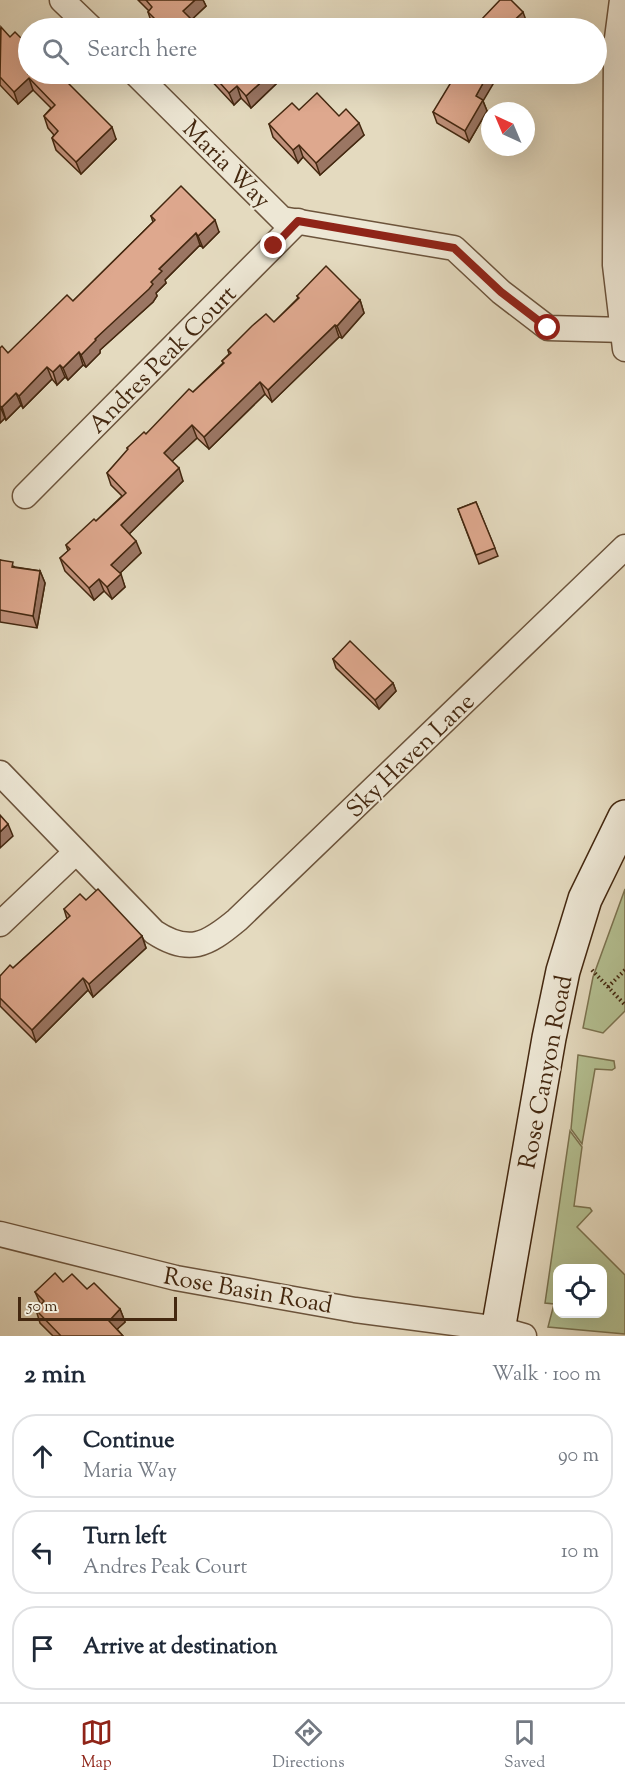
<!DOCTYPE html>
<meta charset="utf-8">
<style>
:root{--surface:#fff;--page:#f6f6f7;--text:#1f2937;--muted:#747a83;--line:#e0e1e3;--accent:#8f2418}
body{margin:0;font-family:"Sorts Mill Goudy",serif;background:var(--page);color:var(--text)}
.controls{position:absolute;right:18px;bottom:18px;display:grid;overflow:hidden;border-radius:12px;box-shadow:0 6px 24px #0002}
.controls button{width:54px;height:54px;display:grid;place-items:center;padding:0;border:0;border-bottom:2px solid var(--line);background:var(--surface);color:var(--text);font:30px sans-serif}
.compass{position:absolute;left:481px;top:102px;width:54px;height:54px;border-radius:50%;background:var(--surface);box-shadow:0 6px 24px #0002;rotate:316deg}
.scale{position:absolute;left:18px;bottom:15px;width:159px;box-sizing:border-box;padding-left:6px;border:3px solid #442810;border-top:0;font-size:16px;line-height:21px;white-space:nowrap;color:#442810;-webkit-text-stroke:4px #ede7d5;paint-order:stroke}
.stop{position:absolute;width:18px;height:18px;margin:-14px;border:4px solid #8f2418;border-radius:50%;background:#fff}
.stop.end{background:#8f2418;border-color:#fff;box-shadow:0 2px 6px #0008}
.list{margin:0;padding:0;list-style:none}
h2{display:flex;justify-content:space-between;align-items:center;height:78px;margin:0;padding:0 24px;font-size:26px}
h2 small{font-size:20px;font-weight:400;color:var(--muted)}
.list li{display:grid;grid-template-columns:39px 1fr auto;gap:18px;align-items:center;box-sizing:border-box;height:84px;margin:0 12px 12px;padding:0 12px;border:2px solid var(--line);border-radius:24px}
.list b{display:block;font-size:22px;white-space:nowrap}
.list p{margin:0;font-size:20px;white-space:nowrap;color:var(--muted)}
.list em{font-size:20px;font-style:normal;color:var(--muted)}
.icon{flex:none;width:33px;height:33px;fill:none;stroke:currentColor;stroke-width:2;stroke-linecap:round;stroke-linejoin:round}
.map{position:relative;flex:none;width:625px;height:1336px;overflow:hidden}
.search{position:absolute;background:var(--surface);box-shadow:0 6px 24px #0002;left:18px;right:18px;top:18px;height:66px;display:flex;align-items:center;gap:15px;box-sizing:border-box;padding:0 21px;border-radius:33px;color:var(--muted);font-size:22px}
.sheet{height:366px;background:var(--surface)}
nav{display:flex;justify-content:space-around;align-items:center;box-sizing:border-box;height:84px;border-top:2px solid var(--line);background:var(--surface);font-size:16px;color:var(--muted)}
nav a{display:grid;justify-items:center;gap:3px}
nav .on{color:var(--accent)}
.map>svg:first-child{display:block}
.green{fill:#b4c092;stroke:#7c7451;stroke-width:1.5;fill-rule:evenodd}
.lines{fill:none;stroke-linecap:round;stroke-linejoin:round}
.street-casing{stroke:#6c543c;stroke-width:27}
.secondary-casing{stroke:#442810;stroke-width:36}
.path{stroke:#442810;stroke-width:4;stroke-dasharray:1.5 3;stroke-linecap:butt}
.street{stroke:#ede7d5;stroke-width:24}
.secondary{stroke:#ede7d5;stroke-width:33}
.wall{fill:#bf907a;stroke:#442810;stroke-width:1.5}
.shaded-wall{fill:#9b7663;stroke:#442810;stroke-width:1.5}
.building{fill:#dea88e;stroke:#442810;stroke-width:1.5}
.route{stroke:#8f2418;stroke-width:8}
.labels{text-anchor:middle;stroke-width:4.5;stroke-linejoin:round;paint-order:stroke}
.street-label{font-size:24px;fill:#442810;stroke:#ede7d5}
</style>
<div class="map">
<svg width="625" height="1336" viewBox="0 0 625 1336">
<rect width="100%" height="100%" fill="#e4dabf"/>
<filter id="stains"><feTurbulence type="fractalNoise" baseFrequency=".00333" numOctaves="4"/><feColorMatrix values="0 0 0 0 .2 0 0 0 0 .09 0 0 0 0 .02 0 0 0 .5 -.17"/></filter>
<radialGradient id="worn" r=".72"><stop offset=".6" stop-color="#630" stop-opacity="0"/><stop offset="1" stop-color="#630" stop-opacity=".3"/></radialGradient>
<!-- green -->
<g class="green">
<polygon points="625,889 625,1011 603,1033 583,1028 593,977"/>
<polygon points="578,1055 614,1061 615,1068 612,1070 595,1069 582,1144 571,1129"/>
<path d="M 570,1131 L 582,1147 L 574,1206 L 590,1208 L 592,1211 L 577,1227 L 625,1275 L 625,1334 L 548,1327 L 554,1304 L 545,1303 ZM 558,1268 L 602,1268 L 602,1314 L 558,1314 Z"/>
</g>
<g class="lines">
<!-- street casing -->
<g class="street-casing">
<g id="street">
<polyline points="62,0 91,28"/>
<polyline points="622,0 616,46 615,265 625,349"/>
<polyline points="136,74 282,219 454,248 501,292 548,328 625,330"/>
<polyline points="25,496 298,221"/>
<path d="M 0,773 L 154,932 C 189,955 207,945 237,920 L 625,547"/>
<polyline points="0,924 76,852"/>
<polyline points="0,1234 176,1278 355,1310 499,1329 524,1336"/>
</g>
</g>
<!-- secondary casing -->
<g class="secondary-casing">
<polyline id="secondary" points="497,1336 549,1038 563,971 585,899 625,817"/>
</g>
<!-- path -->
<g class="path">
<polyline points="592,970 625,1005"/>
<polyline points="608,987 625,970"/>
</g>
<!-- street -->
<use href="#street" class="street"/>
<!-- secondary -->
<use href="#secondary" class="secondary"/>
</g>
<!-- wall -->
<g class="wall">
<polygon points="138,0 203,0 206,6 191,20 195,28 157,28 152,24 148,12 149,11"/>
<polygon points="0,28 116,139 81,174 56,150 52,138 54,135 48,128 44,116 51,108 33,90 18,104 0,85"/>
<polygon points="205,74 273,74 276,84 251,108 241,98 234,105"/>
<polygon points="483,101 487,111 469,142 437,123 433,112"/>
<polygon points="299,110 339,116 364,135 320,175 303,157 298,163 273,137 269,124"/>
<polygon points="151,216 219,232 203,248 200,245 165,280 166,283 156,293 157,296 153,302 100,350 100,353 86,367 83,365 68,380 65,377 57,385 52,379 23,408 21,405 6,420 5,418 0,423 0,348 8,353 73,301 153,222"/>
<polygon points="297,296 360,300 364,313 342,338 339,337 272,402 265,394 209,449 197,438 172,461 183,481 129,534 141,553 120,573 125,587 112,599 104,591 94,600 65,571 60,558 68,551 66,545 96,521 122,496 111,485 107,473 128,450 127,448 146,434 193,392 223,363 222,361 229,354 228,350 274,322 298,298"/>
<polygon points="476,502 498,556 479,564 458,509"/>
<polygon points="0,560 15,567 40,571 45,583 37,628 0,622"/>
<polygon points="333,659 393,683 396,691 379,709 336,668"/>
<polygon points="86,900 142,936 146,948 93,997 88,990 36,1042 0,1006 0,976 13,968 67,919 64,909"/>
<polygon points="63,1282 87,1289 120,1309 125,1322 117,1329 123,1336 53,1336 40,1323 36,1310 41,1305 35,1292"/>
</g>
<!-- shaded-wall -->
<g class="shaded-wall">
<polygon points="195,0 203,0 206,6 187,24 183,11"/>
<polygon points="523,12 527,23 521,28 506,28"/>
<polygon points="192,20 195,28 183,28"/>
<polygon points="270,74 273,74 276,84 251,108 246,96"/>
<polygon points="488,74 499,74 483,101 487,111 469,142 465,131 476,96"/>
<polygon points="29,78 33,90 18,104 14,92"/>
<polygon points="237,86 241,98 234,105 229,93"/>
<polygon points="359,123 364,135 320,175 316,163"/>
<polygon points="112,127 116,139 81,174 76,162"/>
<polygon points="299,145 303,157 298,163 293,150"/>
<polygon points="215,220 219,232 203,248 198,236"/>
<polygon points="196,233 200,245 165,280 166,283 156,293 157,296 153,302 100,350 100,353 86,367 81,355 95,339 151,282 159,269"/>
<polygon points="360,300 364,313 342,338 337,326"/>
<polygon points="335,325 339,337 272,402 268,390"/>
<polygon points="79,352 83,365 68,380 63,368"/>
<polygon points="60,365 65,377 57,385 53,372"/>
<polygon points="47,367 52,379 23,408 19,396"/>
<polygon points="260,382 265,394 209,449 204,437"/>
<polygon points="16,393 21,405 6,420 2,407"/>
<polygon points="0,406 5,418 0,423"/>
<polygon points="192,425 197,438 168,465 164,453"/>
<polygon points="179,468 183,481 126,537 121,525"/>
<polygon points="136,541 141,553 116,577 111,565"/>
<polygon points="40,571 45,583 37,628 33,616"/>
<polygon points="121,574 125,587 112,599 107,587"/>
<polygon points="99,579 104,591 94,600 89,588"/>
<polygon points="393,683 396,691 379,709 375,700"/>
<polygon points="8,824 13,836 0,848 0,832"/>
<polygon points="142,936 146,948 93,997 89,984"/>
<polygon points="83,978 88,990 36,1042 32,1030"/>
<polygon points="120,1309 125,1322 113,1333 109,1321"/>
</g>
<!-- building -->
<g class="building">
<polygon points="146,0 195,0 183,11 192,20 183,28 164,28 148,12 152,7"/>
<polygon points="500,0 511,0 523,12 506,28 482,28 484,25 480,21"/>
<polygon points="1,27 10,37 15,32 28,45 28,74 59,74 112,127 76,162 52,138 58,131 44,116 55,105 29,78 14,92 0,77"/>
<polygon points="212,74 270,74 246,96 237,86 229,93"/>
<polygon points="456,74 488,74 476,96 483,100 465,131 433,112"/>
<polygon points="317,93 339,116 346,109 359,123 316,163 299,145 293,150 269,124 292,103 299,110"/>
<polygon points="181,186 215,220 198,236 196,233 159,269 162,271 151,282 153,284 149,289 95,339 96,340 81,355 79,352 63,368 60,365 53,372 47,367 19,396 16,393 2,407 0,406 0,348 2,346 8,353 67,295 73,301 155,220 151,216"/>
<polygon points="326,266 360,300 337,326 335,325 268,390 260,382 204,437 192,425 164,453 179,468 121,525 136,541 111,565 121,574 107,587 99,579 89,588 60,558 70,549 66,545 94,519 96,521 126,493 107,473 128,449 127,448 144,432 146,434 189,389 193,392 224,363 222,361 231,353 228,350 252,326 266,314 274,322 299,298 297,296"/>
<polygon points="476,502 495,548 476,555 458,509"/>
<polygon points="0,560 13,562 12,567 40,571 33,616 0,610"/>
<polygon points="350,641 393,683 375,700 333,659"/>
<polygon points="0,815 8,824 0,832"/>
<polygon points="98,889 142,936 89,984 83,978 32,1030 0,998 0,976 10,965 13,968 70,916 64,909 80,894 86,900"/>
<polygon points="55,1273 63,1282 72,1274 87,1289 94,1283 120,1309 109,1321 123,1336 61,1336 36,1310 44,1301 35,1292"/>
</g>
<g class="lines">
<!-- route -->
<polyline class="route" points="274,246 298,221 454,248 501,292 548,328"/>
</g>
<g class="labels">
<!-- street labels -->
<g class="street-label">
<text transform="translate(227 164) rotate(45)" y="8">Maria Way</text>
<text transform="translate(162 359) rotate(-45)" y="8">Andres Peak Court</text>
<text transform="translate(410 755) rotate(-44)" y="8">Sky Haven Lane</text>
<text transform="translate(545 1072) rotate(-79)" y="8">Rose Canyon Road</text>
<text transform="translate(248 1290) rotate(10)" y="8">Rose Basin Road</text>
</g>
</g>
<rect width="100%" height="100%" filter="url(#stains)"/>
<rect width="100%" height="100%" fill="url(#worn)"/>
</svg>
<div class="controls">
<button><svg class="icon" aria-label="locate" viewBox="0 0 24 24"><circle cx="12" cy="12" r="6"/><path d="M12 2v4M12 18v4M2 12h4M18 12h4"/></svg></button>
</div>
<svg class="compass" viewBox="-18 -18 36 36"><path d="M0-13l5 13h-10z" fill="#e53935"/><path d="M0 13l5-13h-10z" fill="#747a83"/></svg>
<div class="scale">50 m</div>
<div class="stop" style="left:548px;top:328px"></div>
<div class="stop end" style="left:274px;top:246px"></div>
<div class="search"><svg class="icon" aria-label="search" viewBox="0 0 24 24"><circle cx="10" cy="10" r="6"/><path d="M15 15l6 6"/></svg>Search here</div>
</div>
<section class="sheet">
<h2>2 min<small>Walk · 100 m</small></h2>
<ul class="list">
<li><svg class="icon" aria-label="ahead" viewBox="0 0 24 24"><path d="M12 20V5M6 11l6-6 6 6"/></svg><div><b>Continue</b><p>Maria Way</p></div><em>90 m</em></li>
<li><svg class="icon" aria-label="left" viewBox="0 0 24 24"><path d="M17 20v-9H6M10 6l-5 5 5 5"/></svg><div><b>Turn left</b><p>Andres Peak Court</p></div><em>10 m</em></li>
<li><svg class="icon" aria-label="arrive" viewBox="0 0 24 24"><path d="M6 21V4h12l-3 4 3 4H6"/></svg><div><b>Arrive at destination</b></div></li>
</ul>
</section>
<nav>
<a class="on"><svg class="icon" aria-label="map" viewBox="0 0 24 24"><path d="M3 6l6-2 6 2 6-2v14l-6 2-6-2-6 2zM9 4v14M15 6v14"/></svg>Map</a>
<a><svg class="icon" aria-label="directions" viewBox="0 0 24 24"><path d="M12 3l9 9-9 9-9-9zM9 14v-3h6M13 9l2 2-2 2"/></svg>Directions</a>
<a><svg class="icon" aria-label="saved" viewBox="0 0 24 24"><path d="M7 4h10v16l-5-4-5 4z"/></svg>Saved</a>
</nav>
